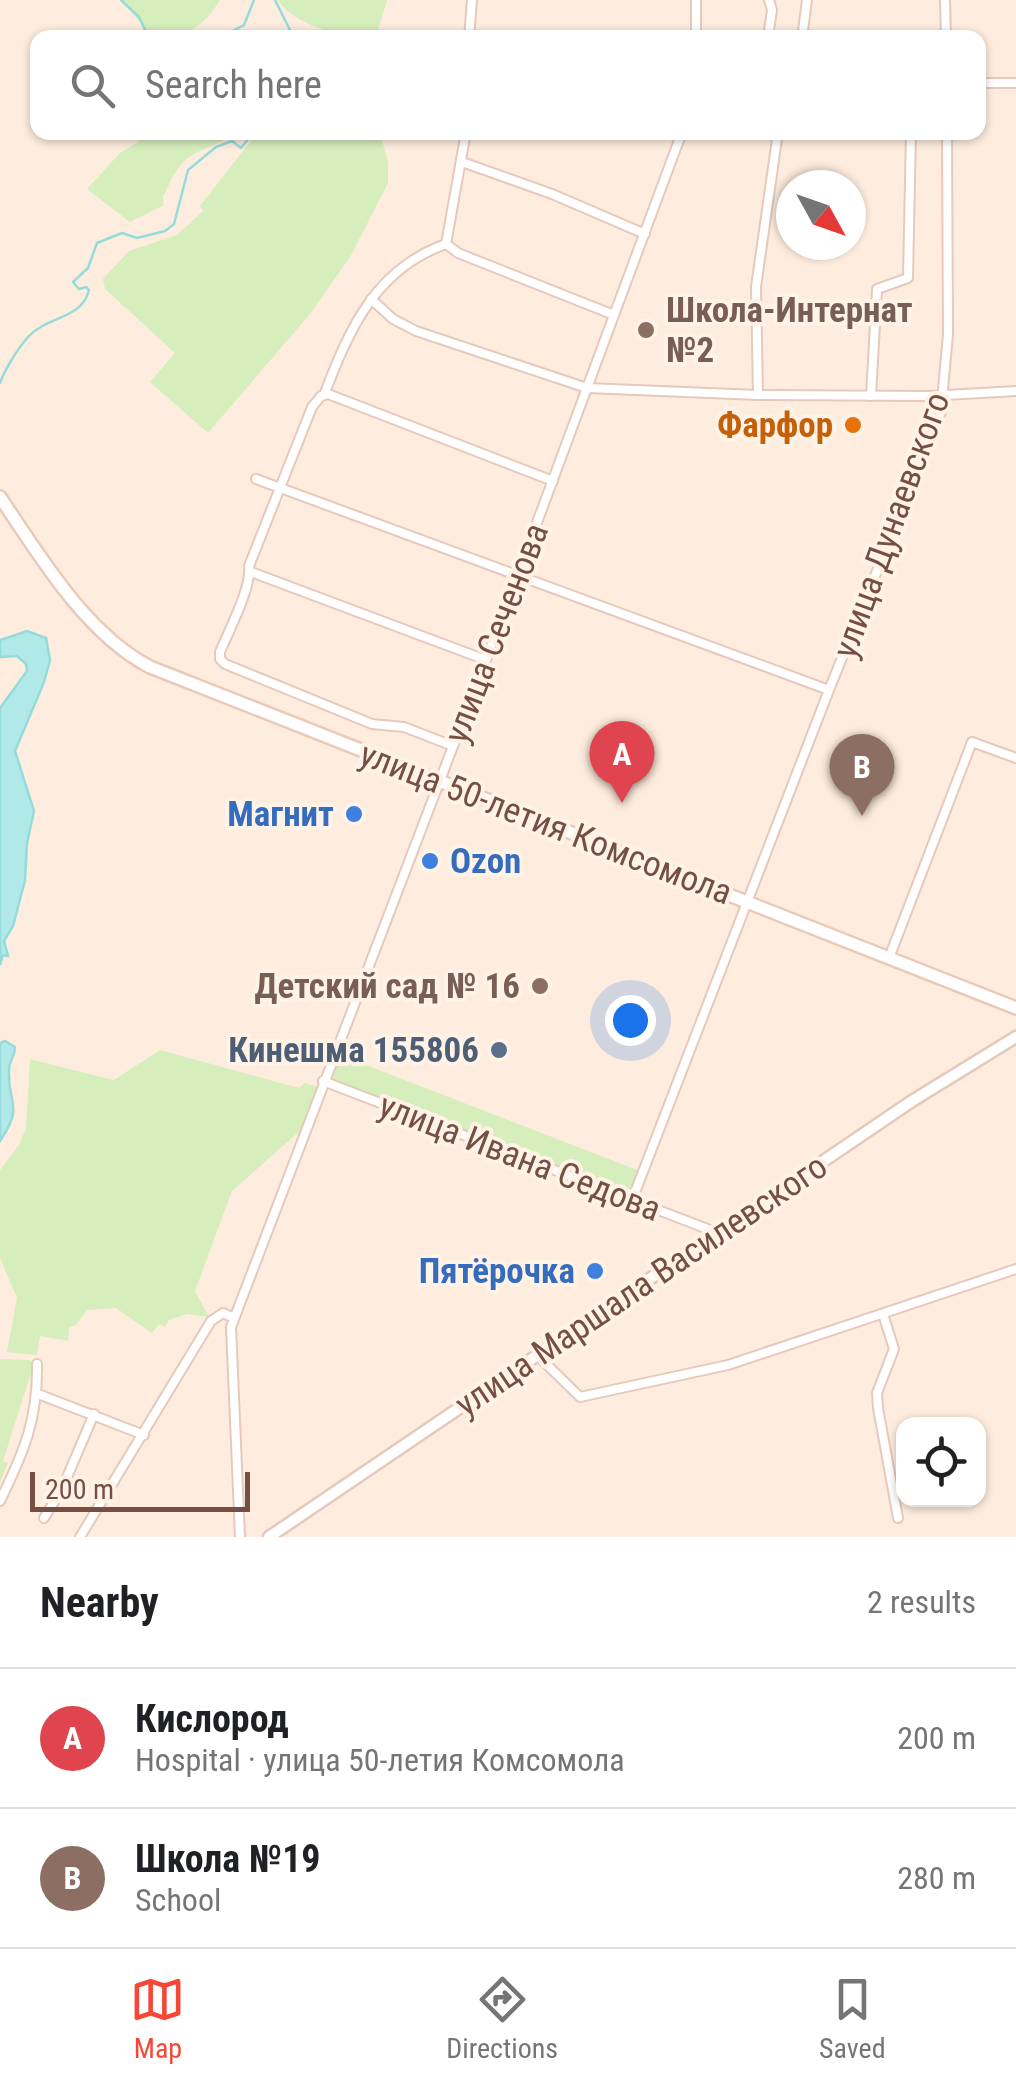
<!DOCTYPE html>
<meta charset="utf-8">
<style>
:root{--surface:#fff;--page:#f2f2f2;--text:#202124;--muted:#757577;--line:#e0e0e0;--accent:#f54636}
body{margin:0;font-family:"Roboto Condensed",sans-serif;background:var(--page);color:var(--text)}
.controls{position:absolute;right:30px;bottom:30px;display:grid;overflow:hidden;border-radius:20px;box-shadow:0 2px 8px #0004}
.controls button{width:90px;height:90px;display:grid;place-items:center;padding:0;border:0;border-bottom:2px solid var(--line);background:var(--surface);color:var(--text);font:50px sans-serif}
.compass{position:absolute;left:776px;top:170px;width:90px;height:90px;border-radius:50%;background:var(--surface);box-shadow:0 2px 8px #0004;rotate:130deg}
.scale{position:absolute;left:30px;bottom:25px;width:220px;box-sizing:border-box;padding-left:10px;border:5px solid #764f44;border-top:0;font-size:28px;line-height:35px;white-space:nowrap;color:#764f44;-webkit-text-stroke:8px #fff2e6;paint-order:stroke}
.you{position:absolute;left:630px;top:1020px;width:35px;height:35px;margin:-25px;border:8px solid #fff;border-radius:50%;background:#1a73e8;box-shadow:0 0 0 15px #1a73e833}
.badge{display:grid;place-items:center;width:65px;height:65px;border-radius:50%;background:var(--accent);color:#fff;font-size:32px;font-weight:700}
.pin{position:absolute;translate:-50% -82px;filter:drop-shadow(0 2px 5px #0008)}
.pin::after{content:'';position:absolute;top:52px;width:35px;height:30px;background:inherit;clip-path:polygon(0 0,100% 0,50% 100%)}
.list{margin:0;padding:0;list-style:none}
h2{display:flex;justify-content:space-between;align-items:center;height:130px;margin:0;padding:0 40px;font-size:42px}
h2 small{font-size:32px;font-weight:400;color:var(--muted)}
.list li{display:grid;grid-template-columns:65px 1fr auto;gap:30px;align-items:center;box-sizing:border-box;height:140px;padding:0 40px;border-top:2px solid var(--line)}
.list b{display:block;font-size:38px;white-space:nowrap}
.list p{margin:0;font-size:32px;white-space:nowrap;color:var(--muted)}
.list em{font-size:32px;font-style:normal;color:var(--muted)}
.icon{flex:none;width:55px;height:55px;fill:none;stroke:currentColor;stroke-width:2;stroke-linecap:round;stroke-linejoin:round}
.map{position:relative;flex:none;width:1016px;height:1537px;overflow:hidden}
.search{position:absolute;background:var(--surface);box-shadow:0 2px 8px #0004;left:30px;right:30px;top:30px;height:110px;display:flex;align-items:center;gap:25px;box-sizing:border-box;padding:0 35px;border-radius:20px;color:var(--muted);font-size:38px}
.sheet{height:410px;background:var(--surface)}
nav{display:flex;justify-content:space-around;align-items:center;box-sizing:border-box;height:140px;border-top:2px solid var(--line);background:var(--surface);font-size:28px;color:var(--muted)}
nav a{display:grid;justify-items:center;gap:5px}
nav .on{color:var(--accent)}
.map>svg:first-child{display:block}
.green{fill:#d6edbc}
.water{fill:#b1e9e9;stroke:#96dbdc;stroke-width:2.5}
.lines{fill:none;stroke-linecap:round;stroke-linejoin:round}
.stream{stroke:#96dbdc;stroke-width:2.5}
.minor-casing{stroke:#e5c9bc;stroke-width:12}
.tertiary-casing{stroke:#e5c9bc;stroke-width:15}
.secondary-casing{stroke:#ebc9b9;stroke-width:16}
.minor{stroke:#fff;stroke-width:8}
.tertiary{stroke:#fff;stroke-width:10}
.secondary{stroke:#fff;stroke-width:11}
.education-dot{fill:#8d6e63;stroke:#fff2e6;stroke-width:4}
.food-dot{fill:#e8710a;stroke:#fff2e6;stroke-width:4}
.shop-dot{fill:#3f7fe0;stroke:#fff2e6;stroke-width:4}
.service-dot{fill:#5c6f8a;stroke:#fff2e6;stroke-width:4}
.labels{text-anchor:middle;stroke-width:8;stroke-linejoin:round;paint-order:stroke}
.education-label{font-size:35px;font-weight:bold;fill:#785e54;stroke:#fff2e6;text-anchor:start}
.food-label{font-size:35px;font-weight:bold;fill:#c56008;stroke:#fff2e6;text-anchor:end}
.street-label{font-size:35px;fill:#764f44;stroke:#fff2e6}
.shop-label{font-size:35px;font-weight:bold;fill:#366cbe;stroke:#fff2e6;text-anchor:end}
.service-label{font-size:35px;font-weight:bold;fill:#4e5e75;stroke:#fff2e6;text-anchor:end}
</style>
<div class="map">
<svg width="1016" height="1537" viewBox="0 0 1016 1537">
<rect width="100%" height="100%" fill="#feedde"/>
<!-- green -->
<g class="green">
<path d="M 122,0 L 220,0 C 202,29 184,38 152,38 Z"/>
<path d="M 278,0 L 387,0 L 376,37 L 325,38 L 322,29 C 307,24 286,14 278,0 Z"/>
<path d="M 154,132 L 234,133 C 201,157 187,144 167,189 C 162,201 162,191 164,205 L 130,222 L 87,189 L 120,153 Z"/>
<polygon points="257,133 380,133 388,162 388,183 350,257 310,314 208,433 150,382 175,353 105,289 103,279 129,251 177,235 203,211 200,206"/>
<polygon points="160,1050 299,1088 305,1083 318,1087 301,1130 232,1191 195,1291 209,1317 187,1314 169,1320 165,1327 159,1324 152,1333 116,1308 87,1310 76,1325 69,1328 68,1341 40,1336 37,1355 7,1352 17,1298 0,1258 0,1170 19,1145 26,1128 30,1059 114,1080"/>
<polygon points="340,1055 640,1171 631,1194 331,1080"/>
<polygon points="0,1359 30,1360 34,1363 3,1461 8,1463 0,1482"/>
</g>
<!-- water -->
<g class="water">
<polygon points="27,631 46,638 50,660 44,682 15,751 34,811 27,843 25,880 13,926 4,941 8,956 3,955 0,965 0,708 27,671 26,664 17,656 0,657 0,640"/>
<path d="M 5,1041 L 15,1047 C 15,1058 9,1059 9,1070 C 7,1104 25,1104 0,1141 L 0,1043 Z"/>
</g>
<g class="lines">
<!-- stream -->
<g class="stream">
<polyline points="121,0 139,17 149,38"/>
<polyline points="275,0 291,32 284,38"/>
<polyline points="219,38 244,25 254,0"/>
<path d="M 0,383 C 5,369 18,348 29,336 C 48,316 82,319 89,290 L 86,287 L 79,289 L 73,282 L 88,268 L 97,243 L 122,233 L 137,238 L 165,231 L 174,224 L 188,170 L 216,147 L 232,141 L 241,148 L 254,132"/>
</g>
<!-- minor casing -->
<g class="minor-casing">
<g id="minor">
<polyline points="696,0 696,38"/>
<polyline points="945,0 946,38"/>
<polyline points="469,38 472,0"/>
<polyline points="768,38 772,10 769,0"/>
<polyline points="802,38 807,0"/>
<polyline points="978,83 1016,83"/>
<polyline points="462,162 552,194 645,234"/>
<polyline points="446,244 458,253 614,315"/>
<polyline points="446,244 466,132"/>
<polyline points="371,299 393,319 416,331 587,388 758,395 929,396 1016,391"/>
<path d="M 324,395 C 349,330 375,269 446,244"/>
<polyline points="758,395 756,287 778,132"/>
<polyline points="871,396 877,289 908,278 911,132"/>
<polyline points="256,479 829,690"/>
<polyline points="251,572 486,660"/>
<path d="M 453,746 L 404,727 L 372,724 L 225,664 L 220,659 L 220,652 C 229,630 252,587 249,566 L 312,407 L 321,396 L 328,394 L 553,481"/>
<polyline points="889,958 972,742 1016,758"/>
<polyline points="323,1081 718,1233"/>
<polyline points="634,1195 829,690 941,412 948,334 947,132"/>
<polyline points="883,1314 894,1349 877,1393 878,1408 898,1518"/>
<polyline points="537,1355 580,1397 728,1365 1016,1269"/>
<polyline points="38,1394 144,1435"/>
<path d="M 0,1501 C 24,1452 38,1419 37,1364"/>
<polyline points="44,1518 62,1489 94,1414"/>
<polyline points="80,1537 211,1321 223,1313 234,1318"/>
<polyline points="240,1537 231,1327 486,660 682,132"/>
</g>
</g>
<!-- tertiary casing -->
<g class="tertiary-casing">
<polyline id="tertiary" points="269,1537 912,1101 1016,1037"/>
</g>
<!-- secondary casing -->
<g class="secondary-casing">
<path id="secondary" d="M 0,497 C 39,555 86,634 150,667 L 1016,1008"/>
</g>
<!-- minor -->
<use href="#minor" class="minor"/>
<!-- tertiary -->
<use href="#tertiary" class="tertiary"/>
<!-- secondary -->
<use href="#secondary" class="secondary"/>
</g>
<!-- markers -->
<g class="education-dot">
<circle cx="646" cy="330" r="10"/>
<circle cx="540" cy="986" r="10"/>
</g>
<circle class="food-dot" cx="853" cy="425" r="10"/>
<g class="shop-dot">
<circle cx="354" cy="814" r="10"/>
<circle cx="430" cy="861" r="10"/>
<circle cx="595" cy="1271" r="10"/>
</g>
<circle class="service-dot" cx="499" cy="1050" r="10"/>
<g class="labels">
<!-- education labels -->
<g class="education-label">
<text x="666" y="322">Школа-Интернат<tspan x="666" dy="40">№2</tspan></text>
<text x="520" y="998" text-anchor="end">Детский сад № 16</text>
</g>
<!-- food labels -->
<g class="food-label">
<text x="833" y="437">Фарфор</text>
</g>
<!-- street labels -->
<g class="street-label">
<text transform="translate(891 525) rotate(-70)" y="12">улица Дунаевского</text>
<text transform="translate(496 633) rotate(-69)" y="12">улица Сеченова</text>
<text transform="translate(546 823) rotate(21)" y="12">улица 50-летия Комсомола</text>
<text transform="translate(520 1157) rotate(21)" y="12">улица Ивана Седова</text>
<text transform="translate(641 1285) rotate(-34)" y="12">улица Маршала Василевского</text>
</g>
<!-- shop labels -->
<g class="shop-label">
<text x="334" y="826">Магнит</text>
<text x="450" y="873" text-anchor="start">Ozon</text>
<text x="575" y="1283">Пятёрочка</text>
</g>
<!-- service labels -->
<g class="service-label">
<text x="479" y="1062">Кинешма 155806</text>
</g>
</g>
</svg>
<div class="controls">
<button><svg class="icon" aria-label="locate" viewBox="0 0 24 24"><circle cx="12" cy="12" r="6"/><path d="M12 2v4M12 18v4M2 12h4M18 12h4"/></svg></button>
</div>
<svg class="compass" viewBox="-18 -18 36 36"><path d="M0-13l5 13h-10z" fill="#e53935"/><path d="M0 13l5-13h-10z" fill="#757577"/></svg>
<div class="scale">200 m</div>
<div class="you"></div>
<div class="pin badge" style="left:622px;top:803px;background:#e0444e">A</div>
<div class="pin badge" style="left:862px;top:816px;background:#8d6e63">B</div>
<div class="search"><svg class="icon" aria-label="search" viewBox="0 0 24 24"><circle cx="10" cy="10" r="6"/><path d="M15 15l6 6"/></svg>Search here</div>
</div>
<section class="sheet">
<h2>Nearby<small>2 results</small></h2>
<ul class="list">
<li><span class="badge" style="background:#e0444e">A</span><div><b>Кислород</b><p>Hospital · улица 50-летия Комсомола</p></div><em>200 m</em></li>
<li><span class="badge" style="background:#8d6e63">B</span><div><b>Школа №19</b><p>School</p></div><em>280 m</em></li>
</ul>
</section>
<nav>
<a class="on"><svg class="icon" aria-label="map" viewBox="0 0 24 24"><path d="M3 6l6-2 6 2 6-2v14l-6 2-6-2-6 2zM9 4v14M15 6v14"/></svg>Map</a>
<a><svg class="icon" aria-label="directions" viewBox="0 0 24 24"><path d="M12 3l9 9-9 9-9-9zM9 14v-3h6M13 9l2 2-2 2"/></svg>Directions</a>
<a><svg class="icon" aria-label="saved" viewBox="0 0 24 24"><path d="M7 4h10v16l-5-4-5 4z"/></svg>Saved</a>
</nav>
